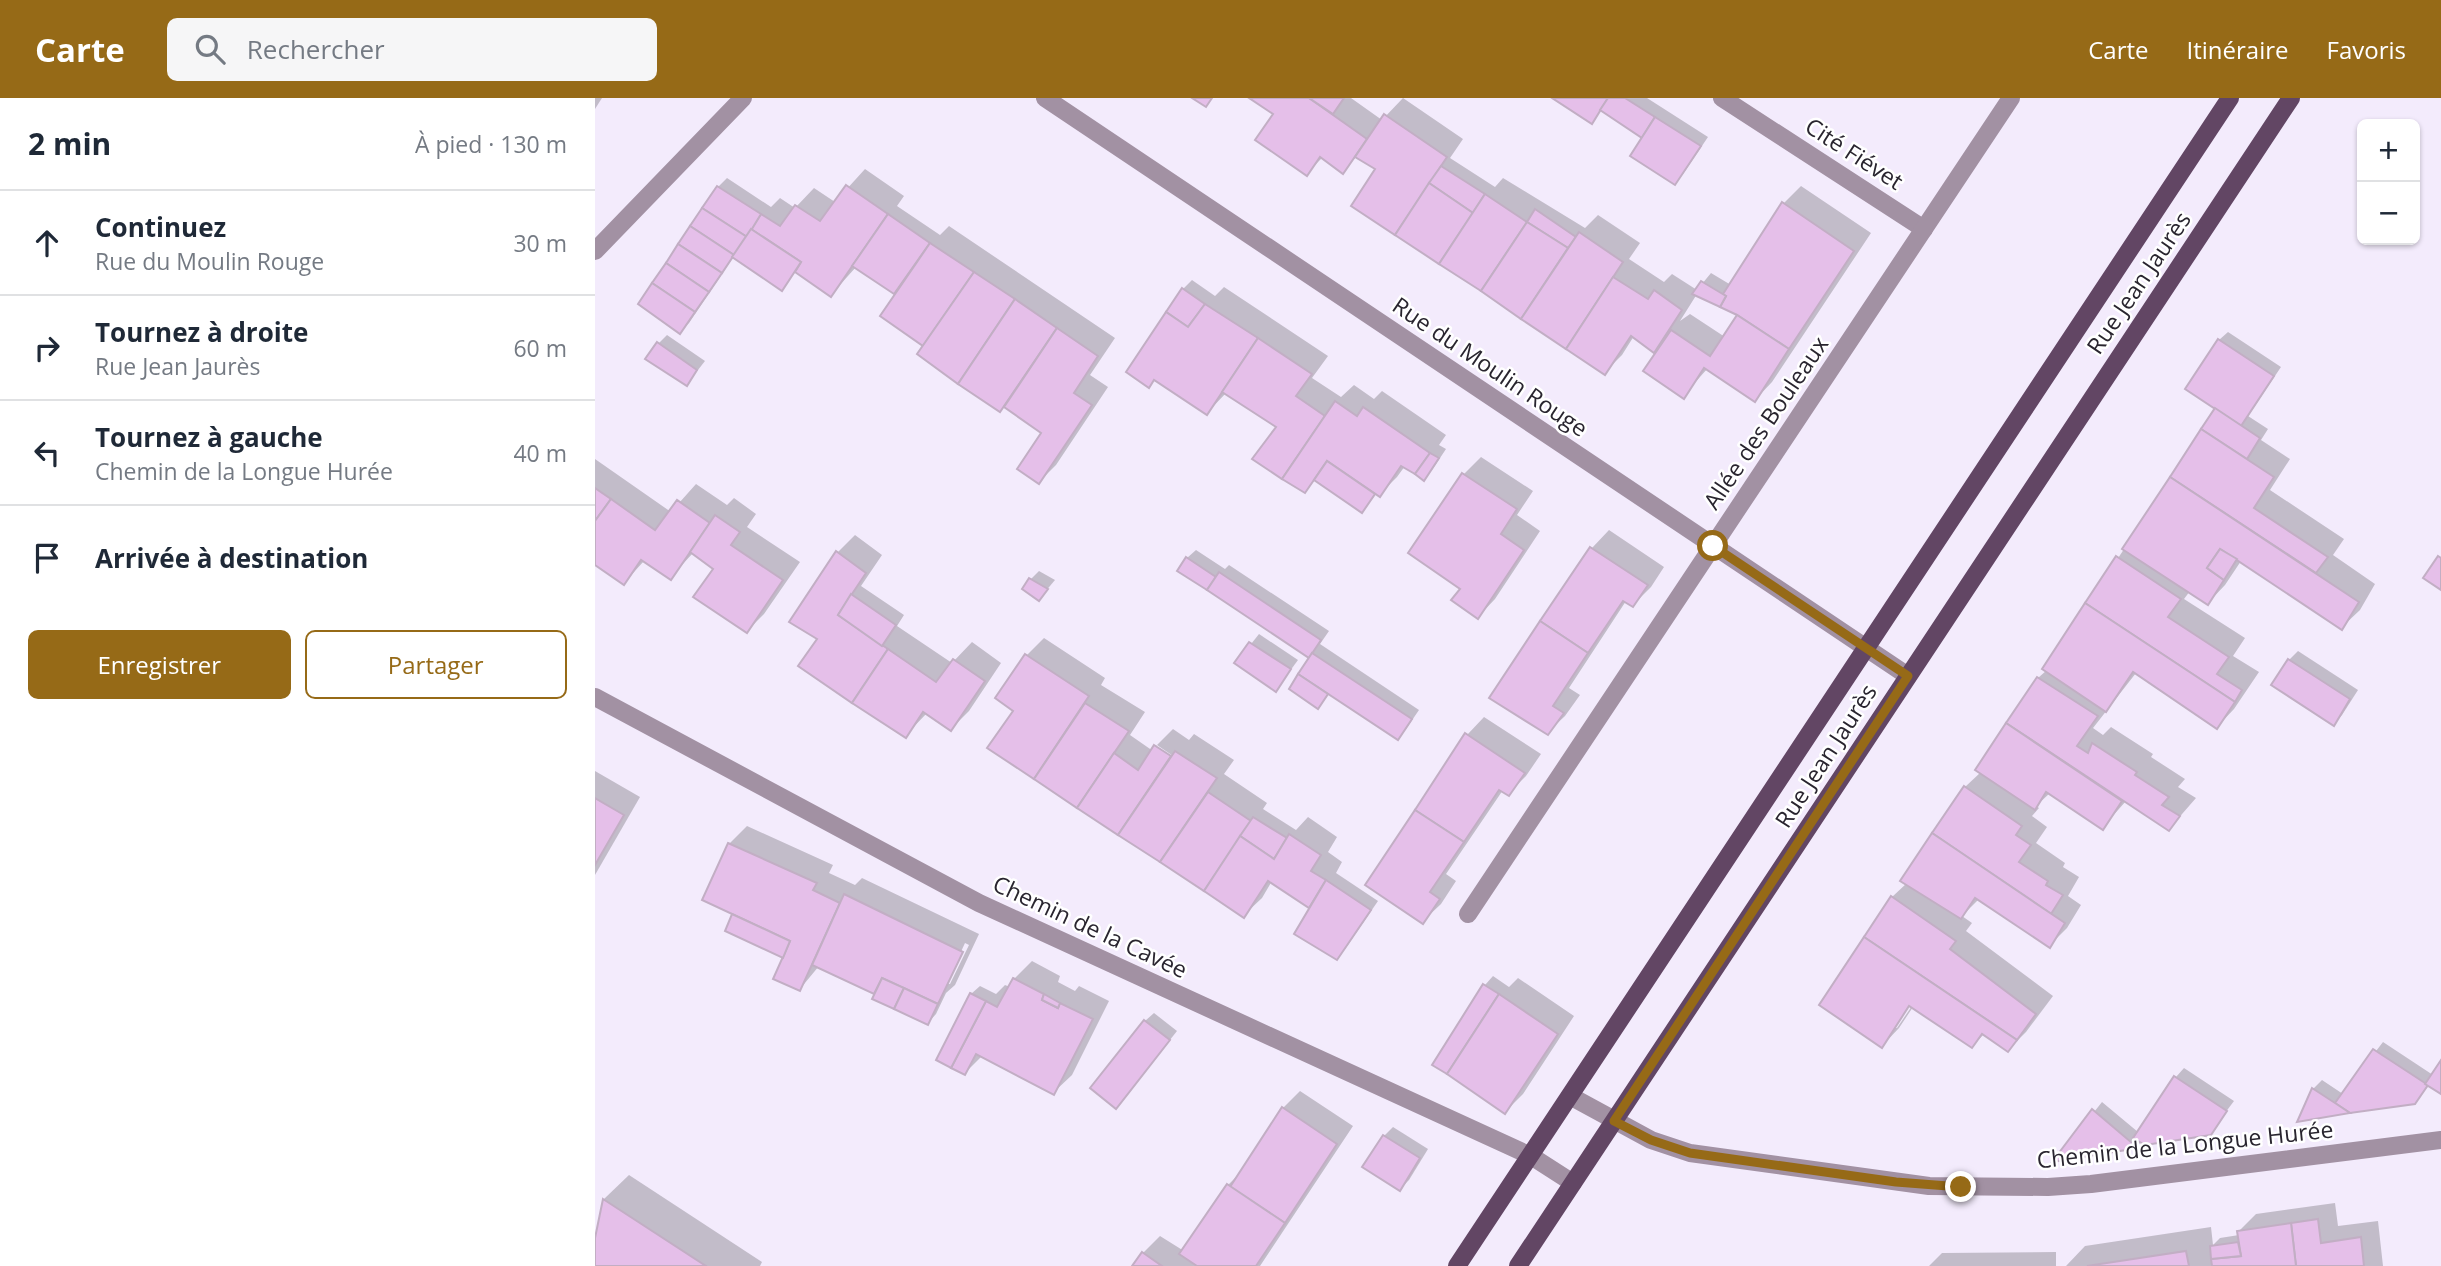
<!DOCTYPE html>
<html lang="fr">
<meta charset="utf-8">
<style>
:root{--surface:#fff;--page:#f6f6f7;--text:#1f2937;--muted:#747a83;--line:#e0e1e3;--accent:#966a17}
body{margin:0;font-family:"Open Sans",sans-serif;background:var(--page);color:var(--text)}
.controls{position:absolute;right:21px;top:21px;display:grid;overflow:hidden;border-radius:10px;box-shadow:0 2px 5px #0004}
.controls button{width:63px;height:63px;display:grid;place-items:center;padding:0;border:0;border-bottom:2px solid var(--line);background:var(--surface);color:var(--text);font:35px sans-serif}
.stop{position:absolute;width:21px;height:21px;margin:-16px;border:5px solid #966a17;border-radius:50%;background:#fff}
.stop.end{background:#966a17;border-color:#fff;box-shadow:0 2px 7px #0008}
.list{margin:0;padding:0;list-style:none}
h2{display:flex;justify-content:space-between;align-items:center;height:91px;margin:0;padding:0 28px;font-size:30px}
h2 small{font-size:23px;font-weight:400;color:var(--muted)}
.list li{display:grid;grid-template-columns:46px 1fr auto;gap:21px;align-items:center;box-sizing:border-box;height:105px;padding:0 28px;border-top:2px solid var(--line)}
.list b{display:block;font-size:26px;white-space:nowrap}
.list p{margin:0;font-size:23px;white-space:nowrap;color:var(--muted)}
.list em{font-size:23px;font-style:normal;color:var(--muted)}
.actions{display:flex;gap:14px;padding:21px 28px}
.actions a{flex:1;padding:16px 0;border:2px solid var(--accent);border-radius:10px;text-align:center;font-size:24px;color:var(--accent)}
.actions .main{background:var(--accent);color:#fff}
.icon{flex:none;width:38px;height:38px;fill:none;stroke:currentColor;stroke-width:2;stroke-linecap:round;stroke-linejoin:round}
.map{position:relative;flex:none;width:1846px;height:1168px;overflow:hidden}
header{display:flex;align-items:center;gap:42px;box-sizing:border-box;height:98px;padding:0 35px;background:var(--accent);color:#fff}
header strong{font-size:33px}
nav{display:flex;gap:38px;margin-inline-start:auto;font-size:24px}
.search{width:490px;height:63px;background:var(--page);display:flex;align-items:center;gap:18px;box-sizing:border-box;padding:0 24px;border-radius:10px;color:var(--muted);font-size:26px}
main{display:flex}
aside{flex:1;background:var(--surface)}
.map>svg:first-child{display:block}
.shadow{fill:#0003;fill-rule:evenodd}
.building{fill:#e5bfe9;stroke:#c2aec4;stroke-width:2}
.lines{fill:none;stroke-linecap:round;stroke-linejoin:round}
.minor{stroke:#a291a3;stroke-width:18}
.major{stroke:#624664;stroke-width:18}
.route{stroke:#966a17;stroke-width:9}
.labels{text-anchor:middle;stroke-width:5;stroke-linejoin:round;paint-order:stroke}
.street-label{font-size:23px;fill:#29252f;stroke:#fff}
</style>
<header>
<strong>Carte</strong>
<div class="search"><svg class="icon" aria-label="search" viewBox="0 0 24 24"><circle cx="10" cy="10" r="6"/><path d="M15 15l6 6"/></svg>Rechercher</div>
<nav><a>Carte</a><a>Itinéraire</a><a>Favoris</a></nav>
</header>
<main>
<aside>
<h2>2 min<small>À pied · 130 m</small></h2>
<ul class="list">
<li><svg class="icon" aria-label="ahead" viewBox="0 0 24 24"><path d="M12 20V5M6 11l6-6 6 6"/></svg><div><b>Continuez</b><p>Rue du Moulin Rouge</p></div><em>30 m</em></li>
<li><svg class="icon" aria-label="right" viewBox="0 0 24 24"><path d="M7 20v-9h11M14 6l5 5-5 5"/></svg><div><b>Tournez à droite</b><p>Rue Jean Jaurès</p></div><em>60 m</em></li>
<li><svg class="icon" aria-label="left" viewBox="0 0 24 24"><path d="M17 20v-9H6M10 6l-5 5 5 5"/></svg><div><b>Tournez à gauche</b><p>Chemin de la Longue Hurée</p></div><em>40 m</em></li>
<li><svg class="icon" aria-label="arrive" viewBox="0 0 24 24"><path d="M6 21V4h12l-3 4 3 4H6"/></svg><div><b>Arrivée à destination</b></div></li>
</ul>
<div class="actions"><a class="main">Enregistrer</a><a>Partager</a></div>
</aside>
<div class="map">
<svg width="1846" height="1168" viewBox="0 0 1846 1168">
<rect width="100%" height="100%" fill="#f3ebfc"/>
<!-- shadow -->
<g class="shadow">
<polygon points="0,0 7,0 0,11"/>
<path d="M 657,0 L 756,0 L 787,22 L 808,0 L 868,41 L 855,60 L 900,89 L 908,80 L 990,130 L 1003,117 L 1045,145 L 1034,161 L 1069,184 L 1077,176 L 1102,192 L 1116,175 L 1136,187 L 1189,105 L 1206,88 L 1276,135 L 1177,284 L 1160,302 L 1113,270 L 1088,298 L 1063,255 L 1039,238 L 1027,257 L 1009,275 L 759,107 L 782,71 L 762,58 L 748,73 L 728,59 L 712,75 L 680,16 ZM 1102,196 L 1145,216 L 1130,239 L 1095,216 L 1085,223 Z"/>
<polygon points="960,0 1052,0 1113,39 1088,76 1079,85 1049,39 1007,11 996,24"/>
<polygon points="270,71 309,98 302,108 345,137 354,128 520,240 495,277 513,289 461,367 444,384 448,335 331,247 307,186 299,194 261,169 236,197 201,173 187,191 139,158 94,225 85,233 45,206 123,89 132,80 176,109 185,100 200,110 219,90 240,104"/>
<polygon points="597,182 620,198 629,189 733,258 717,280 746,299 759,287 779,301 787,293 851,337 844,347 851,351 837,372 829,380 810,368 802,379 784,397 782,395 767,413 721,381 709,393 683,329 631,295 612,315 560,281 554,288 533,273 588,191"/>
<path d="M 1633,234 L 1686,269 L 1653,318 L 1673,331 L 1666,342 L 1695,361 L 1675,392 L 1749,441 L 1738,457 L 1780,486 L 1765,512 L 1747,529 L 1646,463 L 1630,487 L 1613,505 L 1595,493 L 1589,501 L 1650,540 L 1638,558 L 1664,574 L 1639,611 L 1622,629 L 1541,575 L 1498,630 L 1508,637 L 1516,629 L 1558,656 L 1556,659 L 1590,681 L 1583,689 L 1601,700 L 1574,731 L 1531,703 L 1508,729 L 1455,695 L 1441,708 L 1444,710 L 1437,718 L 1452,729 L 1441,745 L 1470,765 L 1468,769 L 1484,779 L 1473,798 L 1486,807 L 1472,830 L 1455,847 L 1384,801 L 1367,818 L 1377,825 L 1371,833 L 1458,898 L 1431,934 L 1413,952 L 1389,936 L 1377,948 L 1318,909 L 1304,930 L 1287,948 L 1297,799 L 1312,785 L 1370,689 L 1386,674 L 1382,671 L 1443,580 L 1452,572 L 1450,571 L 1622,310 L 1624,242 ZM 1318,900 L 1321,902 L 1302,930 L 1298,930 Z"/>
<polygon points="72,237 110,263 92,286 63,246"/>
<polygon points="886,359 938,393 922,417 945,433 900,501 883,519 867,490 815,455 869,376"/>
<polygon points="0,361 76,414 101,386 132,407 139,400 161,416 152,429 205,464 169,516 152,533 121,471 98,455 75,480 49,463 29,485 0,465"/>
<polygon points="1014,432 1069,469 1056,489 1038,507 1031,503 974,590 985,597 970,618 952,635 897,599 997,450"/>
<polygon points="260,437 287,457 266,488 309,517 302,528 357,565 377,544 406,565 374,613 356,631 332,615 310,638 224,541 243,454"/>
<polygon points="601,452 630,471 634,467 734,533 725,546 824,612 811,631 802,640 735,595 723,609 696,590 716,560 592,460"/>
<polygon points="444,473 460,482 444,501 436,481"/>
<polygon points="664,536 703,562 681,592 641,565"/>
<polygon points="449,540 510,580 506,587 550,614 535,637 558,653 562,647 562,651 582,665 584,662 562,647 578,631 594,642 599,636 639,662 629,676 672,705 668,711 701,732 713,719 742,739 733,754 747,764 741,775 783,803 750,851 741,860 720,802 714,808 677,783 667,800 649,817 394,650 420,612 402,600 432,557"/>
<polygon points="1703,553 1763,592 1747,617 1739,626 1678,587 1694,562"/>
<polygon points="889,619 946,656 931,678 914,695 908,692 851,776 861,783 846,806 828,823 872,637"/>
<polygon points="0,673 45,699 0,777"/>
<path d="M 152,728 L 238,767 L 234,775 L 260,787 L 267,780 L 384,836 L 360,887 L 351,895 L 341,916 L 333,925 L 285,888 L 279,894 L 224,868 L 205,891 L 193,853 L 139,817 L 134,746 ZM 370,845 L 374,847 L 355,886 L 351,886 Z"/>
<polygon points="437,863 465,878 463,884 480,893 484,888 514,903 477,977 459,994 387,958 370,975 376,896 385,888 401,896 410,887 415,889 419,881"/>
<polygon points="898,878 914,889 923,880 979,918 928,996 910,1014 840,966 890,887"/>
<polygon points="559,915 582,933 529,1000 550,923"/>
<polygon points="1788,944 1838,977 1846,965 1846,994 1835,986 1820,1004 1705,1022 1718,991 1727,982 1748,996"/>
<polygon points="1589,970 1639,1003 1615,1035 1547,1043 1542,1048 1461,1062 1507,1004 1543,1034 1581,979"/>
<polygon points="705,993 758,1028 665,1168 539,1168 548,1155 565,1138 589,1153 633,1087 647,1073 688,1010"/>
<polygon points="798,1029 833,1051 814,1082 805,1091 789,1038"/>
<polygon points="34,1077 167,1164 165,1168 0,1168 0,1149 9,1101"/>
<polygon points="1740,1105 1743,1128 1783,1123 1788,1168 1471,1168 1490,1148 1616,1129 1618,1147 1625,1140 1644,1137 1644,1133 1661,1116"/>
<polygon points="1461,1154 1461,1168 1334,1168 1347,1155"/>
</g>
<!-- building -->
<g class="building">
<polygon points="597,0 617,0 611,9"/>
<polygon points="654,0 714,0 772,41 748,76 725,59 712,78 660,42 678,16"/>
<polygon points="714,0 749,0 738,16"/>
<polygon points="957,0 1013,0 997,26"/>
<polygon points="1013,0 1030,0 1060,19 1047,40 1005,12"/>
<polygon points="789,16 852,59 800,137 756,108 780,71 760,59"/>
<polygon points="1060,19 1106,48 1080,87 1035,58"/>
<polygon points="846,68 890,96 878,115 834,85"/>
<polygon points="834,85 878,115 844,166 800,137"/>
<polygon points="251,87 293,116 236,199 200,174 206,164 156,131 166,116 185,128 200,107 225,123"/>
<polygon points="122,88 166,116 152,139 107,110"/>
<polygon points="890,96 932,124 886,193 844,166"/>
<polygon points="1187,104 1259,153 1194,251 1142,217 1125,209 1131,198 1128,196"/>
<polygon points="107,110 152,139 139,157 95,128"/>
<polygon points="940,111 981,139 973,150 932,124"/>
<polygon points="293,116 335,145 299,196 257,168"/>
<polygon points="932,124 973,150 926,221 886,193"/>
<polygon points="95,128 139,157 127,175 83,146"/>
<polygon points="156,131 206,164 187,193 137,159"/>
<polygon points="984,134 1028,164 971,251 926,221"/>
<polygon points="335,145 379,174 328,248 285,218"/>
<polygon points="83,146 127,175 114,194 71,165"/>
<polygon points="71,165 114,194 100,214 57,185"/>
<polygon points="379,174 420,201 363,286 322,256"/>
<polygon points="1018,179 1053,201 1059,192 1087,212 1059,255 1036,238 1010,277 971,251"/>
<polygon points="1106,183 1131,198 1125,209 1097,196"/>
<polygon points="57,185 100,214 85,236 43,206"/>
<polygon points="587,190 610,206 593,229 571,214"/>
<polygon points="420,201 462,230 405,314 363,286"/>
<polygon points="610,206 663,240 612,317 559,282 554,290 531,274 571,214 593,229"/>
<polygon points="1142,217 1194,251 1160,304 1109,270 1089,301 1048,273 1076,232 1115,258"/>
<polygon points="462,230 503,258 479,295 497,307 444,386 422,371 446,335 409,309"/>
<polygon points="663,240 717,276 701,298 730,318 687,381 657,361 681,329 627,294"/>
<polygon points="1623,241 1679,278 1646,328 1590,291"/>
<polygon points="62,244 102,272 92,288 50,261"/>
<polygon points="740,303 762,318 768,309 835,355 820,376 806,368 785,399 732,363 710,395 687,381"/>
<polygon points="1620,310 1665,340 1652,361 1606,331"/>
<polygon points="1606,331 1679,379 1659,410 1733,459 1721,475 1575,379"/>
<polygon points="835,355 844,360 829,383 820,376"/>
<polygon points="732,363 780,396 767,415 719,382"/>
<polygon points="867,375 922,411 906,436 929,452 883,521 856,502 865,491 813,455"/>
<polygon points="1575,379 1764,504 1747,532 1625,451 1612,470 1629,482 1613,507 1527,451"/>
<polygon points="0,390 16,401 0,423"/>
<polygon points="16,401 60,432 82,402 115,425 76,482 46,462 29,487 0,467 0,423"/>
<polygon points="120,417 145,434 136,447 188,482 152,535 98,499 118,471 95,454"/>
<polygon points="995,449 1053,487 1038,509 1028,503 993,555 945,523"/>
<polygon points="1625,451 1642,461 1629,482 1612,470"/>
<polygon points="241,453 271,475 243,517 293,551 257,605 203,568 222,541 194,524"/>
<polygon points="1521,458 1586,501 1573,519 1634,559 1622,576 1647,592 1640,604 1490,505"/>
<polygon points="1843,458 1846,460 1846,492 1828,480"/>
<polygon points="591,459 621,479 612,492 582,473"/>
<polygon points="624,474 726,542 714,560 612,492"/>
<polygon points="434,480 453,491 444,503 427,491"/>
<polygon points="256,496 301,527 287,548 243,517"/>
<polygon points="1490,505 1640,604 1622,631 1538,574 1511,614 1447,571"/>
<polygon points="945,523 993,555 958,608 969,615 953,637 894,600"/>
<polygon points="654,544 696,571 681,594 639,565"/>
<polygon points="293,551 341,584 358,561 390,583 356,633 328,614 311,640 257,605"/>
<polygon points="717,555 817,621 803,642 703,576"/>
<polygon points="430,556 494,598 439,681 392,650 418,613 400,600"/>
<polygon points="1693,561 1755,601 1739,628 1676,587"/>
<polygon points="703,576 733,596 723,611 694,591"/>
<polygon points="1442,579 1503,618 1482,648 1493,655 1497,645 1542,674 1540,677 1574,699 1567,707 1585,718 1574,733 1411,625"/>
<polygon points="490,605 534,633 482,710 439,681"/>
<polygon points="1411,625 1527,703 1508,732 1451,694 1440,712 1380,672"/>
<polygon points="870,635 930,675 914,698 904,692 869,744 820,712"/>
<polygon points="559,647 576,658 523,737 482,710 519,655 543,672"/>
<polygon points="580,653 622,680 565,764 523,737"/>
<polygon points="1369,688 1427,728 1421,737 1436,747 1424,764 1453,783 1451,787 1468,797 1456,816 1337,735"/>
<polygon points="613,694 656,723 609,793 565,764"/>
<polygon points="0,700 29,717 0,767"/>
<polygon points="820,712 869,744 835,794 845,801 828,826 770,787"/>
<polygon points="658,719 692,740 679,761 645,738"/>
<polygon points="1337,735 1470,825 1455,850 1380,800 1366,821 1305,783"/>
<polygon points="694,736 726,757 716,773 731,782 714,810 673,783 649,820 609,793 645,738 679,761"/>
<polygon points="133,745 222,785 218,792 245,805 205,893 178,881 195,843 107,802"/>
<polygon points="731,782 776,812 742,862 699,836"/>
<polygon points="249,796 368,854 343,906 287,880 279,896 217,867"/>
<polygon points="1296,798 1361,843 1355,851 1441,916 1422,942 1269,839"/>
<polygon points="137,816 195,843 188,860 130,833"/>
<polygon points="1269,839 1422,942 1413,954 1387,936 1377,950 1314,908 1287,950 1224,907"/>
<polygon points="287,880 309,890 299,911 277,901"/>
<polygon points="418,880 449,896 447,902 463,910 465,905 498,921 459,997 381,956 370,977 356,970 391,903 402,909"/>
<polygon points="888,886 904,896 852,976 837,967"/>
<polygon points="309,890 343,906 333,927 299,911"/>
<polygon points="375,895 391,903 356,970 341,962"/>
<polygon points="449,896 465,905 463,910 447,902"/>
<polygon points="904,896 963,936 910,1016 852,976"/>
<polygon points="549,922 575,942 521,1011 495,990"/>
<polygon points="1778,951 1833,987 1820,1006 1755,1015 1740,1005"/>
<polygon points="1846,962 1846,996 1830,986"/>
<polygon points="1579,978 1632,1013 1616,1037 1550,1047 1538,1040"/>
<polygon points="1717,990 1740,1005 1755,1015 1702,1024"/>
<polygon points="687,1009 742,1046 690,1125 635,1089"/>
<polygon points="1497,1011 1543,1050 1457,1064"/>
<polygon points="788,1037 825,1060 805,1093 767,1069"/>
<polygon points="632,1086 690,1125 661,1168 602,1168 584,1156"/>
<polygon points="8,1101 111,1168 0,1168 0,1140"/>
<polygon points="1723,1121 1726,1145 1766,1139 1769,1168 1701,1168 1696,1125"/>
<polygon points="1696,1125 1701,1168 1617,1168 1616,1161 1646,1158 1642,1133"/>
<polygon points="1643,1144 1646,1158 1616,1161 1615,1148"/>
<polygon points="1591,1153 1594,1168 1492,1168"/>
<polygon points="547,1154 567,1168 537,1168"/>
</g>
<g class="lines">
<!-- minor -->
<g class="minor">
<polyline points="450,0 1313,578"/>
<polyline points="1127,0 1329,131"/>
<polyline points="0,153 148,0"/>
<polyline points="0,599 384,805 936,1058 978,1085"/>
<polyline points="873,816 1416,0"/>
<polyline points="975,998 1056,1042 1095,1055 1334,1088 1453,1089 1496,1086 1846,1042"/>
</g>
<!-- major -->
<g class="major">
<polyline points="862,1168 1635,0"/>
<polyline points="923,1168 1696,0"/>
</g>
</g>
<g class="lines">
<!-- route -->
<polyline class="route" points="1118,448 1313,578 1019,1023 1056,1042 1095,1055 1301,1084 1366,1089"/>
</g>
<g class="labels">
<!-- street labels -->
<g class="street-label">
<text transform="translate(1259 56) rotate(33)" y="8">Cité Fiévet</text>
<text transform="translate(1544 185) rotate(-56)" y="8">Rue Jean Jaurès</text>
<text transform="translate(895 269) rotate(34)" y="8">Rue du Moulin Rouge</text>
<text transform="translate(1171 325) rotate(-56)" y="8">Allée des Bouleaux</text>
<text transform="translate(1231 658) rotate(-57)" y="8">Rue Jean Jaurès</text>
<text transform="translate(495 829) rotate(25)" y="8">Chemin de la Cavée</text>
<text transform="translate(1590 1047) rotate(-6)" y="8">Chemin de la Longue Hurée</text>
</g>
</g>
</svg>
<div class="controls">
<button>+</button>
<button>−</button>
</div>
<div class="stop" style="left:1118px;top:448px"></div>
<div class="stop end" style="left:1366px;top:1089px"></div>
</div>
</main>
